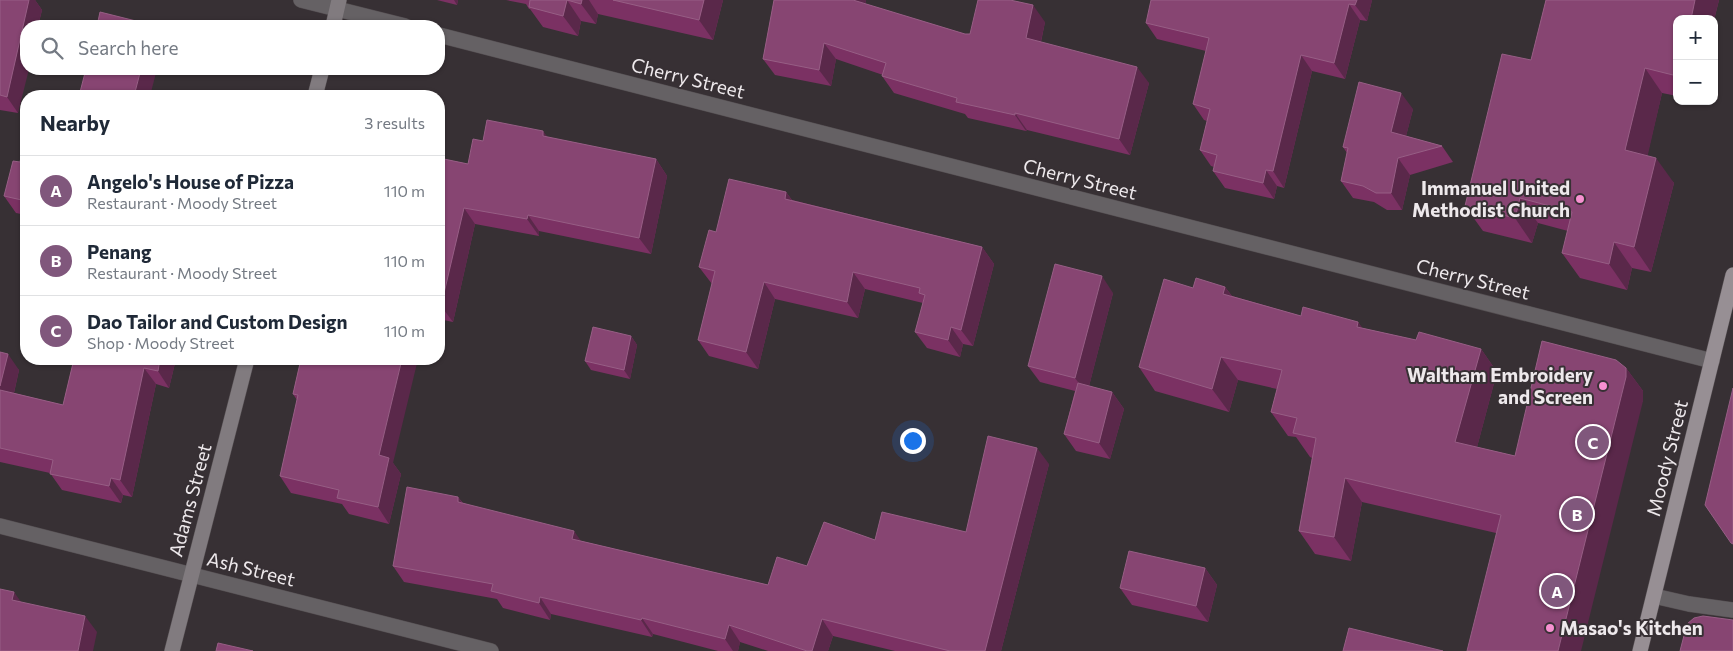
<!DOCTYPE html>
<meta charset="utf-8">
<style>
:root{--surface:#fff;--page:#f2f2f3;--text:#1f2937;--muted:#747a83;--line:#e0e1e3;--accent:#80577c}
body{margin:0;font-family:Commissioner,sans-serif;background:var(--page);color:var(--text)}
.controls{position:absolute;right:15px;top:15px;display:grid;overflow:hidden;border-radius:10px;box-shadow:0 1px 4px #0004}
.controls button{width:45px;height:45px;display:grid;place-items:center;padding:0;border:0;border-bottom:1px solid var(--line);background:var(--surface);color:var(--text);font:25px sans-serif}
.you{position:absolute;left:912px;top:440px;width:18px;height:18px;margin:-12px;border:4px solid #fff;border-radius:50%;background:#1a73e8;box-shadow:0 0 0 8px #1a73e833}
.badge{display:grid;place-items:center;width:32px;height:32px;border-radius:50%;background:var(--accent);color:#fff;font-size:16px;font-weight:700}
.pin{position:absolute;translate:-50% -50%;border:2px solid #fff;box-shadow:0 1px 5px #0006}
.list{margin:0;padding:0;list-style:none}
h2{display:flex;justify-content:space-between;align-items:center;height:65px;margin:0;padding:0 20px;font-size:21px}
h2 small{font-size:16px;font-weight:400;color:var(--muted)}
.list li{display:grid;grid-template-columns:32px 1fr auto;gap:15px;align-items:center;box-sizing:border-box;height:70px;padding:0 20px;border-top:1px solid var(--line)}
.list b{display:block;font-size:19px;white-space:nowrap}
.list p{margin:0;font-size:16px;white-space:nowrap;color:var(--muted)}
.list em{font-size:16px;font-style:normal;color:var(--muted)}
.icon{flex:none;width:28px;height:28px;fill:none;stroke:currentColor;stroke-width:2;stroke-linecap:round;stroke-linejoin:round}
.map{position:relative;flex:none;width:1733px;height:651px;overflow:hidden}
.search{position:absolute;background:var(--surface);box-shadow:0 1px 4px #0004;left:20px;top:20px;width:425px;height:55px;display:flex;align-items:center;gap:12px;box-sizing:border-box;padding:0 18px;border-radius:20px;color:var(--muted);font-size:19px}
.panel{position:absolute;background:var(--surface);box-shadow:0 1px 4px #0004;left:20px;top:90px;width:425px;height:275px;border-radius:20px}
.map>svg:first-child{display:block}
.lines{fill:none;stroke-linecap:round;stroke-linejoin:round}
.street-casing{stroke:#544e51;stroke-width:16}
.secondary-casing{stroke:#544e51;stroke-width:16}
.primary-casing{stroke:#544e51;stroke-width:16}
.street{stroke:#656164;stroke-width:15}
.secondary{stroke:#817b7f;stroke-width:15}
.primary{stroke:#978f94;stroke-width:15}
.wall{fill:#7b3163}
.shaded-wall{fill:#5a284a}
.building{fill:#874572;stroke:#975e85}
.poi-dot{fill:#f690d0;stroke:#373034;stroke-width:2}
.labels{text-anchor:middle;stroke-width:4;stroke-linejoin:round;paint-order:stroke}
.street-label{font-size:19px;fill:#eee9ec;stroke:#373034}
.poi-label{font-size:19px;font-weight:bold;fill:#eee9ec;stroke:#373034;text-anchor:end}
</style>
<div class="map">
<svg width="1733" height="651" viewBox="0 0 1733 651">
<rect width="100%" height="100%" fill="#373034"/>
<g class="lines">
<!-- street casing -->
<g class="street-casing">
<g id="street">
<polyline points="301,0 405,26"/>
<polyline points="439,35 1712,361"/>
<polyline points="0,526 491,651"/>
<polyline points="1654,596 1689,604 1733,610"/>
</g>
</g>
<!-- secondary casing -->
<g class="secondary-casing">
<g id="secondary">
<polyline points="333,26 339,0"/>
<polyline points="315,96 322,69"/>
<polyline points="172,651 247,359"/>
</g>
</g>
<!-- primary casing -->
<g class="primary-casing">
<polyline id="primary" points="1640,651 1733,275"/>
</g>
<!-- street -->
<use href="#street" class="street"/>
<!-- secondary -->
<use href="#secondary" class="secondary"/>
<!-- primary -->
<use href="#primary" class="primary"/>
</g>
<!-- wall -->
<g class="wall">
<polygon points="0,0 35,0 42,10 38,26 26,26 18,113 0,110"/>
<polygon points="437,0 458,0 457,5"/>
<polygon points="506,0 723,0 713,40 598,14 596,24 581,21 578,36 543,27 530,9 529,9 526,4"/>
<polygon points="774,0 866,0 865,4 965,34 970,34 1045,22 1041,42 1149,83 1130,155 1027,130 1026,131 968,118 965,114 894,93 882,76 883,75 836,59 831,86 775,75 763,59"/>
<polygon points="1372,0 1367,21 1360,20 1345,79 1312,71 1284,188 1277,186 1274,199 1225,188 1213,171 1214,167 1211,166 1200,150 1207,121 1204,120 1193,104 1206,51 1157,39 1146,23"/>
<polygon points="1546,0 1719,0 1714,20 1677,19 1677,96 1662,93 1647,156 1674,183 1651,272 1632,268 1627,290 1580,278 1562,253 1568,231 1538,223 1532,243 1483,231 1465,206 1531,60"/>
<polygon points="1413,109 1406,136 1442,146 1453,162 1410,175 1402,210 1387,210 1374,202 1353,198 1341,181 1347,153 1343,147"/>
<polygon points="26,131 26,215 16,213 4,196 20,162"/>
<polygon points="547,137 656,159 667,176 651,254 539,231 539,236 475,224 453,322 439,319 439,158 468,164 483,141"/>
<polygon points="786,192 792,200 982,247 994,264 973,346 963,344 960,357 927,348 915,332 923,303 865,289 858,318 775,299 758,369 709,356 698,340 712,284 699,267 716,232"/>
<polygon points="1225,287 1232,296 1301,316 1358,322 1362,328 1416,340 1481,349 1497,372 1477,447 1515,456 1626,368 1643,391 1643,401 1496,533 1362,502 1351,561 1315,554 1299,531 1312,458 1310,457 1296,437 1288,436 1271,412 1277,389 1238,380 1229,412 1155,391 1139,367 1193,288"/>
<polygon points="1113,293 1089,386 1112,392 1124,409 1110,459 1076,451 1064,434 1075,391 1040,382 1028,366"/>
<polygon points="631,336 637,345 630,379 591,370 585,361"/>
<polygon points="0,352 19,370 14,393 63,405 74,359 176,359 169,388 156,384 132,497 123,495 121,503 62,490 50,473 0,462"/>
<polygon points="301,359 393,463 401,474 389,524 349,514 342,504 291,493 280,476 297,400 293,394"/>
<polygon points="1049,464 1001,651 895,651 833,636 828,651 768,651 740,642 738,651 718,651 653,634 652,637 551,614 550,620 503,608 497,599 404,582 393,566 458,497 463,503 581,541 768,585 807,566 875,540 966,532"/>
<polygon points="1205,568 1217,585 1208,622 1132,605 1120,588"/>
</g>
<!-- shaded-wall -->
<g class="shaded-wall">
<polygon points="29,0 35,0 42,10 38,26 26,26 26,69 29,69 18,113 7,97"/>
<polygon points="454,0 458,0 457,5"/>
<polygon points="567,0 581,21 578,36 563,16"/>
<polygon points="582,0 589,0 598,14 596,24 581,4"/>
<polygon points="704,0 723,0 713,40 699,20"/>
<polygon points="852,0 866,0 863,16"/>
<polygon points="1357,0 1372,0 1367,21 1355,5"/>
<polygon points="1695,0 1719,0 1714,20 1714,19 1691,19"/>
<polygon points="1349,4 1360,20 1345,79 1334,63"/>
<polygon points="1033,5 1045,22 1038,55 1026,38"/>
<polygon points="824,43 836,59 831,86 819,70"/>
<polygon points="1301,55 1312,71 1284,188 1273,171"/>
<polygon points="1137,67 1149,83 1130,155 1119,139"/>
<polygon points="1645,68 1662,93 1643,176 1625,150"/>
<polygon points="141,69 157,69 150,96 134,96"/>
<polygon points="1401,93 1413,109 1403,148 1391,132"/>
<polygon points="1015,113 1027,130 1026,131 1015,115"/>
<polygon points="543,131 555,147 543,136"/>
<polygon points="1398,158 1410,175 1402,210 1391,193"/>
<polygon points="1656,158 1674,183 1651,272 1634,247"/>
<polygon points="656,159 667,176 651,254 639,238"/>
<polygon points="1266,170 1277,186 1274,199 1263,183"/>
<polygon points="786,192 798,209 785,199"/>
<polygon points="1520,198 1538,223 1532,243 1515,218"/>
<polygon points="464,208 475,224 453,322 441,306"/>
<polygon points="528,215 539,231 539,236 527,219"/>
<polygon points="1614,242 1632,268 1627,290 1609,264"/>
<polygon points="982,247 994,264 973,346 961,330"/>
<polygon points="853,272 865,289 858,318 847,302"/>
<polygon points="1102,276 1113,293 1087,394 1075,378"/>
<polygon points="764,282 775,299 758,369 746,352"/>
<polygon points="1225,287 1242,310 1223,294"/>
<polygon points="1358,322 1375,345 1357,327"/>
<polygon points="951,327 963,344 960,357 948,340"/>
<polygon points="631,336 637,345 630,379 624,370"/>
<polygon points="1481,349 1497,372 1472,466 1455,442"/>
<polygon points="8,354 19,370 11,406 0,391 0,386"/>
<polygon points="1221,357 1238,380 1229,412 1212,389"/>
<polygon points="160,359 176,359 169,388 158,371"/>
<polygon points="402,359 418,359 393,463 401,474 389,524 378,507 379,455"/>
<polygon points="144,368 156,384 132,497 120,480"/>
<polygon points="1626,368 1643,391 1643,401 1581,651 1558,651"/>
<polygon points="1112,392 1124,409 1110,459 1099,443"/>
<polygon points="1037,448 1049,464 1001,651 985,651"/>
<polygon points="111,478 123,495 121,503 109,486"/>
<polygon points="1345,478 1362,502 1351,561 1334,537"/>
<polygon points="458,497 470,514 458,502"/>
<polygon points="574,531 586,548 572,539"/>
<polygon points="1205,568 1217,585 1208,622 1196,606"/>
<polygon points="14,592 26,609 12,600"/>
<polygon points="540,597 551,614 550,620 539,603"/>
<polygon points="85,616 97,632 93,651 78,651"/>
<polygon points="642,618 653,634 652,637 641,620"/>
<polygon points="822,619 833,636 828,651 812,651"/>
<polygon points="729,625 740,642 738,651 733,651 725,639"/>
</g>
<!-- building -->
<g class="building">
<polygon points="0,0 29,0 7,97 0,95"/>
<polygon points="530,0 582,0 581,4 567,0 563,16 529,7"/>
<polygon points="613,0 704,0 699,20"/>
<polygon points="774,0 853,0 965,34 970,34 978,0 1010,0 1033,5 1026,38 1137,67 1119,139 1015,113 1015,115 956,102 957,98 882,76 886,63 824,43 819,70 763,59"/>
<polygon points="1151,0 1357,0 1355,5 1349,4 1334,63 1301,55 1273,171 1266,170 1263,183 1213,171 1217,155 1200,150 1210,109 1193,104 1209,38 1146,23"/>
<polygon points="1546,0 1695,0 1691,19 1677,19 1677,76 1645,68 1625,150 1656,158 1634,247 1614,242 1609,264 1562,253 1572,212 1520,198 1515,218 1465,206 1502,54 1531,60"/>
<polygon points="100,12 152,25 152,26 97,26"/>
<polygon points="86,69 141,69 134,96 79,96"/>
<polygon points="1359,82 1401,93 1391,132 1442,146 1398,158 1391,193 1376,193 1363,186 1341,181 1348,148 1343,147"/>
<polygon points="375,94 388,96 374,96"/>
<polygon points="487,120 543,131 543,136 656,159 639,238 528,215 527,219 464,208 441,306 439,305 439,158 468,164 473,139 483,141"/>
<polygon points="26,131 26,201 4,196 13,161 20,162"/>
<polygon points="729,179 786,192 785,199 982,247 961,330 951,327 948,340 915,332 925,295 919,293 920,288 853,272 847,302 764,282 746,352 698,340 715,271 699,267 709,230 716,232"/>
<polygon points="1055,264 1102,276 1075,378 1028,366"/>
<polygon points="1196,278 1225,287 1223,294 1301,316 1303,307 1358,322 1357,327 1416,340 1419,332 1481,349 1455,442 1515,456 1542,341 1616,360 1626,368 1626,377 1558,651 1467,651 1501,515 1345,478 1334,537 1299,531 1316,438 1293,433 1297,418 1271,412 1282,370 1221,357 1212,389 1139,367 1164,279 1193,288"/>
<polygon points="593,327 631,336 624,370 585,361"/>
<polygon points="0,352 8,354 0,386"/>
<polygon points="74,359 160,359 158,371 144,368 120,480 111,478 109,486 50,474 53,460 0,448 0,390 63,405"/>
<polygon points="301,359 402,359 379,455 389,458 378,507 337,498 339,490 280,476 298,395 293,394"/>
<polygon points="1078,383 1112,392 1099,443 1064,434"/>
<polygon points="1733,388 1733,544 1731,543 1705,505"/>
<polygon points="988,436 1037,448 985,651 950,651 822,619 812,651 807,651 729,625 725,639 642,618 641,620 540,597 539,603 491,591 493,584 393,566 407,487 458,497 458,502 574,531 572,539 768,585 777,557 807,566 824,522 875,540 882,512 966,532"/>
<polygon points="1129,551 1205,568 1196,606 1120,588"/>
<polygon points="0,589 14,592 12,600 85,616 78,651 0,651"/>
<polygon points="1703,616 1733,620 1733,651 1680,651 1687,624 1694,618"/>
<polygon points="1349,628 1443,651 1343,651"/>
<polygon points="218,643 253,651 216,651"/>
</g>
<!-- markers -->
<g class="poi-dot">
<circle cx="1580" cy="199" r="5"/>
<circle cx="1603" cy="386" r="5"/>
<circle cx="1550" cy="628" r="5"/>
</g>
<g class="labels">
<!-- street labels -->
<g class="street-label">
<text transform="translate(688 78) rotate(14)" y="7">Cherry Street</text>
<text transform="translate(1080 179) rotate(14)" y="7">Cherry Street</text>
<text transform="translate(1473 279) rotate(14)" y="7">Cherry Street</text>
<text transform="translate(1667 458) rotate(-76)" y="7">Moody Street</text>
<text transform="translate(190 500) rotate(-75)" y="7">Adams Street</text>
<text transform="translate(251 569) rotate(14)" y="7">Ash Street</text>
</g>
<!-- poi labels -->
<g class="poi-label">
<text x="1570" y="195">Immanuel United<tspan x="1570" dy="22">Methodist Church</tspan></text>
<text x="1593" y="382">Waltham Embroidery<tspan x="1593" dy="22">and Screen</tspan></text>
<text x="1560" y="635" text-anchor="start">Masao's Kitchen</text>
</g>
</g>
</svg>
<div class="controls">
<button>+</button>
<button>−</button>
</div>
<div class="you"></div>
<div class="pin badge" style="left:1557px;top:591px">A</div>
<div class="pin badge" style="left:1577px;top:514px">B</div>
<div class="pin badge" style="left:1593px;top:442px">C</div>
<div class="search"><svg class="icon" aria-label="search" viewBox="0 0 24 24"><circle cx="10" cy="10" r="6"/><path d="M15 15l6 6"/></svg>Search here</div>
<section class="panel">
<h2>Nearby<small>3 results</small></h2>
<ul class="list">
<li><span class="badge">A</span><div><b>Angelo's House of Pizza</b><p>Restaurant · Moody Street</p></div><em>110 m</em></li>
<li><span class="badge">B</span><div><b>Penang</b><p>Restaurant · Moody Street</p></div><em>110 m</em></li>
<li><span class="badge">C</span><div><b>Dao Tailor and Custom Design</b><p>Shop · Moody Street</p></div><em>110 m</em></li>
</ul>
</section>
</div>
